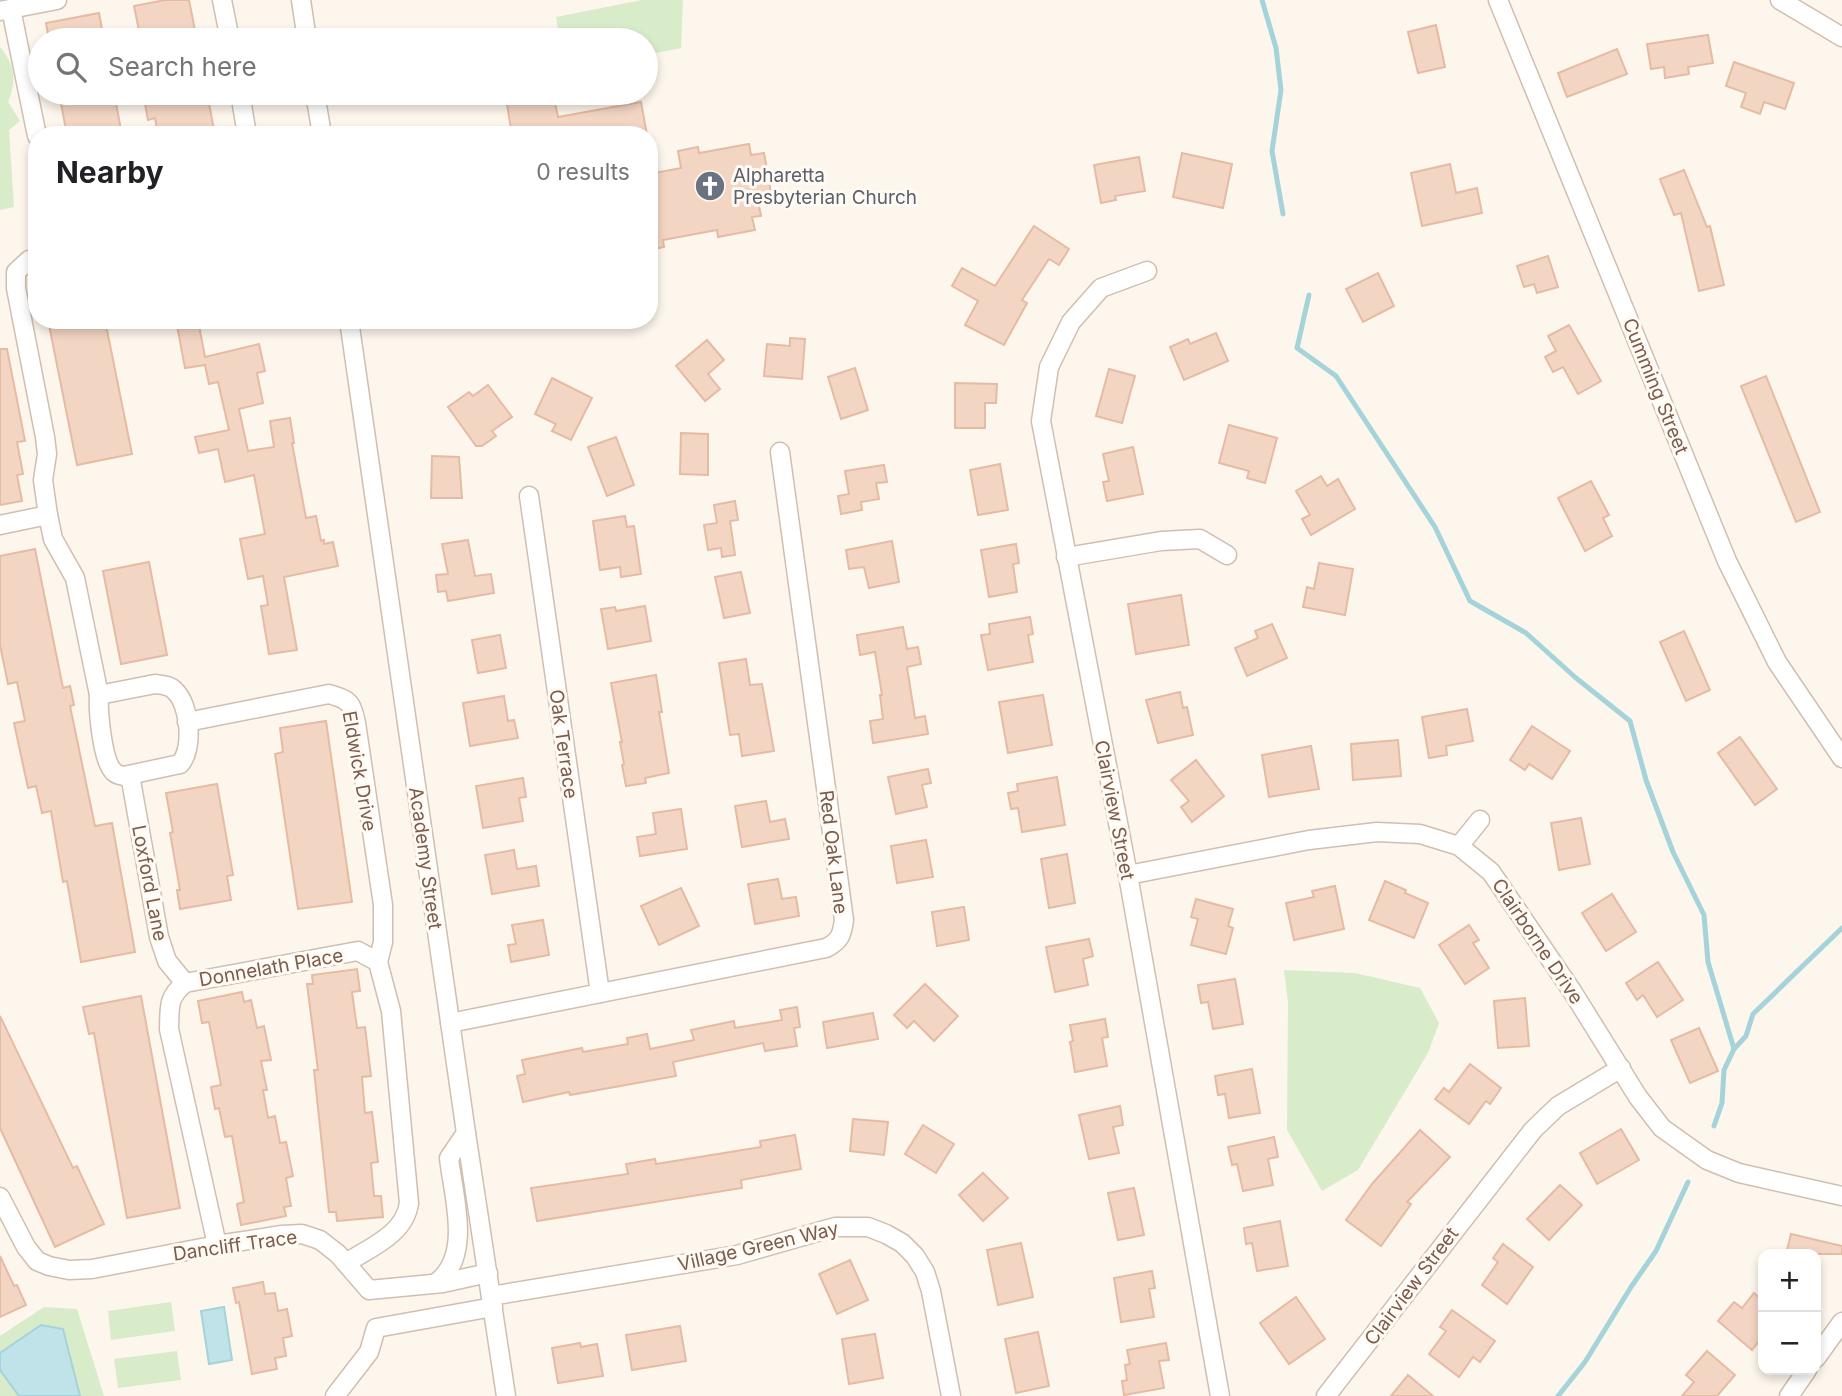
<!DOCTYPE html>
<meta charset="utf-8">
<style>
:root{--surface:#fff;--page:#f2f2f2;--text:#202124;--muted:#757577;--line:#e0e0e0}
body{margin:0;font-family:Inter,sans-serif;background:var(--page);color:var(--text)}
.controls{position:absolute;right:21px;bottom:21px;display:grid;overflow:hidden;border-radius:14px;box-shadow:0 4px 10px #0003}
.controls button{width:63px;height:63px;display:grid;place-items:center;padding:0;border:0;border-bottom:2px solid var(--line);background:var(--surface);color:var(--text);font:35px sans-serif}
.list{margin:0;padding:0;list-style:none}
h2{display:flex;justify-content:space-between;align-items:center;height:91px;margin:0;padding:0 28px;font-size:30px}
h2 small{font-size:23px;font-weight:400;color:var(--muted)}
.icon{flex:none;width:38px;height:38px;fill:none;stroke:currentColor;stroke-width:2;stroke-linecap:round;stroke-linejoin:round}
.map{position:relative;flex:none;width:1842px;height:1396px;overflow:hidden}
.search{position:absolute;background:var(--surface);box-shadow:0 4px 10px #0003;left:28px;top:28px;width:630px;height:77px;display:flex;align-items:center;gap:18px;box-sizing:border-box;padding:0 24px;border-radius:38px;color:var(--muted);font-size:26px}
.panel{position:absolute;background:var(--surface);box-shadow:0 4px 10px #0003;left:28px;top:126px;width:630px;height:203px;border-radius:28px}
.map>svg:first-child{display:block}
.green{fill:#d8ecc9}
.water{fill:#bfe3e8;stroke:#a5d3da;stroke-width:2}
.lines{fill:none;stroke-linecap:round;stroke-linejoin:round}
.stream{stroke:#a5d3da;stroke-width:5}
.building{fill:#f3d5c3;stroke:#e6bba3;stroke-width:2}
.minor-casing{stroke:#d1beb0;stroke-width:21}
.minor{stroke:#fff;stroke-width:18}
.labels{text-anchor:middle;stroke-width:6;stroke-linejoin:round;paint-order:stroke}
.worship-label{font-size:19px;fill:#5b616d;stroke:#fffaf3;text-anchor:start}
.street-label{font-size:19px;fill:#7a5c4d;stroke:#fffaf3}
</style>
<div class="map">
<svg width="1842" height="1396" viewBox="0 0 1842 1396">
<rect width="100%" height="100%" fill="#fdf6ec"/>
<!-- green -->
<g class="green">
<polygon points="642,0 683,0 681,48 646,55 646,40 560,40 556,17"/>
<path d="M 0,47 C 15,65 17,81 8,102 L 20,121 L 9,130 L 14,207 L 0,210 Z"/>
<polygon points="1284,970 1355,973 1420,988 1439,1023 1428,1053 1358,1170 1322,1191 1287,1130 1288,1003"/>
<polygon points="171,1302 175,1331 111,1340 108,1311"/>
<polygon points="44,1307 77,1309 104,1396 0,1396 0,1336"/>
<polygon points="177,1351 181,1380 118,1388 114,1359"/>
</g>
<!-- water -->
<g class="water">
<polygon points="224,1307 232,1360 209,1364 201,1311"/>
<polygon points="41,1325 63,1329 80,1396 19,1396 0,1370 0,1353"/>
</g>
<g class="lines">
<!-- stream -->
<g class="stream">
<polyline points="1262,0 1276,48 1281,90 1272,151 1283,214"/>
<polyline points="1309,295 1297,348 1336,376 1435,527 1470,601 1526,633 1576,678 1630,721 1646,780 1673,852 1704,915 1708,962 1734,1049"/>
<polyline points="1714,1126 1722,1103 1724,1070 1734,1049 1746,1036 1753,1014 1842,928"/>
<polyline points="1558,1396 1585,1362 1631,1287 1656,1251 1688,1182"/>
</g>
</g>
<!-- building -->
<g class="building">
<polygon points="165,0 189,0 197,40 141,40 134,6"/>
<polygon points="99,13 104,40 49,40 46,23"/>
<polygon points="1436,25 1445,67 1418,73 1408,32"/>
<polygon points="1708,35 1713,63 1688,67 1689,74 1665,78 1664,67 1651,69 1647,44"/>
<polygon points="1617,49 1627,74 1567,97 1558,73"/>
<polygon points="1734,62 1794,83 1785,109 1764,102 1760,114 1741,107 1746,93 1726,86"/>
<polygon points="59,93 114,93 122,135 67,135"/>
<polygon points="154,93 207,93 215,135 158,135 155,118 148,120 145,104 156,102"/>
<polygon points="532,93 553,93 558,117 641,102 647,135 512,135 506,98"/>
<polygon points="749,144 751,155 764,153 772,199 758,201 761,216 752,217 755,230 718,237 717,230 663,240 664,247 649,250 649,174 681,168 678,151 698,147 699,153"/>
<polygon points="1182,153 1232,164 1223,208 1173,197"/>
<polygon points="1139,157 1145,191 1115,196 1116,200 1101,203 1094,165"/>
<polygon points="1450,164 1456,193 1477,188 1482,213 1422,226 1411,173"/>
<polygon points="1684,170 1707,227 1710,226 1724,285 1699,291 1681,213 1674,215 1660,179"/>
<polygon points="1034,226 1069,249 1059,265 1049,259 1022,300 1027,303 1004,345 965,325 978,301 952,286 962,268 995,286"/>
<polygon points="1548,256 1558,287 1537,293 1534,284 1524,287 1517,266"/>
<polygon points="1378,273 1394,306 1363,322 1346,289"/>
<polygon points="48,320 105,320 132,454 77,465"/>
<polygon points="176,320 198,320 205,357 259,344 265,371 257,373 263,403 239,409 248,451 274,447 270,421 290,418 294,443 292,443 306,518 316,516 321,541 324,540 324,544 333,542 338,566 284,577 297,650 269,654 261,606 268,605 263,576 248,579 240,539 265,534 254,475 225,482 218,449 199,453 195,437 229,430 218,382 209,384 205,365 185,368"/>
<polygon points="1569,325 1601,381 1578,394 1563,367 1553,372 1545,357 1556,351 1548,336"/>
<polygon points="1216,333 1228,361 1184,380 1170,347 1188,339 1190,344"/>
<polygon points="790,338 805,339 802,379 764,376 767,344 790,346"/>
<polygon points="707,340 724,360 708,374 720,389 705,401 676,366"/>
<polygon points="0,349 7,349 25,441 17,442 23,474 17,475 22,501 0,505"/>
<polygon points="855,368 868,410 841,419 828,377"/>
<polygon points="1109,369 1135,376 1122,423 1096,416"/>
<polygon points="1766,376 1820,512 1796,522 1741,386"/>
<polygon points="552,378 592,398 571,440 552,431 556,424 535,414"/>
<polygon points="955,383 997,384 996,403 985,403 985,428 955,428"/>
<polygon points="488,385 512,417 492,431 496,436 482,446 476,446 448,407 469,392 473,396"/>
<polygon points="1229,425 1277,438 1265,483 1247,478 1249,471 1219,463"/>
<polygon points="681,433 708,434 708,475 680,474"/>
<polygon points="616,437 634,485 607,496 588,447"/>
<polygon points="1133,447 1143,494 1107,501 1103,482 1109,481 1103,454"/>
<polygon points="432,456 459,457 462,498 431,498"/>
<polygon points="1000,464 1008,510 978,515 970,470"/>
<polygon points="884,465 887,482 876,483 879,499 861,502 862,510 841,514 838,496 849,494 845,471"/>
<polygon points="1321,476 1327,486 1338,479 1355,509 1311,535 1302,519 1310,515 1296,491"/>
<polygon points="1591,481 1609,515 1603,518 1612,536 1585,551 1558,498"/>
<polygon points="735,501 738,520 730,521 735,555 722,557 721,548 708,550 704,525 717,523 714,505"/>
<polygon points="625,516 627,527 634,526 641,574 621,577 620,567 600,570 593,521"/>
<polygon points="468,540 475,576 491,574 494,593 448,601 446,591 438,592 436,575 448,574 442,544"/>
<polygon points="892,541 899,582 869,588 864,567 849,569 846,550"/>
<polygon points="1016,544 1019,563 1013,564 1017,592 989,597 981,550"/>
<polygon points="35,549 63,688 70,686 74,705 70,706 95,826 112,823 135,952 81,962 67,881 63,882 51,811 42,813 36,786 28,788 14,723 25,721 17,682 8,684 0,645 0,556"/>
<polygon points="149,562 167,655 121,664 103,571"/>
<polygon points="1319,563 1353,569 1345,615 1303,607 1307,587 1314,589"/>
<polygon points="741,572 750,613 724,618 715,577"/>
<polygon points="1181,595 1189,645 1136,654 1128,604"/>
<polygon points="645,606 651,641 608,649 601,609 615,607 616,611"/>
<polygon points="1030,617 1033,634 1028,635 1033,662 988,670 981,635 990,634 989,624"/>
<polygon points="1272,624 1287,658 1247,676 1235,648 1258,638 1255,631"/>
<polygon points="903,627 907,649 918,647 921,664 907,667 915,718 925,716 928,734 873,743 870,721 883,719 880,695 882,695 875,652 860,655 857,635"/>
<polygon points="1684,631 1710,690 1686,701 1660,642"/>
<polygon points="500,635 506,668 478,673 472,640"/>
<polygon points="746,659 750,685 762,684 774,751 742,756 739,734 730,735 719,663"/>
<polygon points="656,675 662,712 659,712 669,773 645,778 646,783 626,786 622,765 624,764 620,742 622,742 611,683"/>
<polygon points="1180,692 1183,708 1187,707 1193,735 1158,743 1146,700"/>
<polygon points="1043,695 1052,745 1008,753 999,702"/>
<polygon points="504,696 508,721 514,720 518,738 470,746 463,703"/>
<polygon points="1467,709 1473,741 1446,746 1447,755 1429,758 1422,717"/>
<polygon points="326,721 352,902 298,909 275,754 283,752 280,728"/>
<polygon points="1532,726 1570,751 1552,779 1529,764 1525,770 1510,760"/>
<polygon points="1740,737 1777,789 1755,805 1718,753"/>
<polygon points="1398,740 1401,776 1353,780 1351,744"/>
<polygon points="1311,746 1319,789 1269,797 1262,755"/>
<polygon points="1196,760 1224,796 1192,822 1181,807 1189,801 1171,780"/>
<polygon points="928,769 931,783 922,785 927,807 896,814 888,777"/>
<polygon points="1057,777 1065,825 1022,832 1018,808 1011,809 1008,793 1018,791 1017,784"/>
<polygon points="523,778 526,797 519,798 523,821 483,828 476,786"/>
<polygon points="217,784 233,875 227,876 231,900 180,909 177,890 180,890 170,833 173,832 166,793"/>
<polygon points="766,801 770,822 785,819 789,839 742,847 735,806"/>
<polygon points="681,809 687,849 640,856 637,837 656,834 653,813"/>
<polygon points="1581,818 1590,864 1559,870 1551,823"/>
<polygon points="926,840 933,877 897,883 891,846"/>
<polygon points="514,850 517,869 536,866 539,886 492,894 485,855"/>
<polygon points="1067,854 1075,903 1049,908 1041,859"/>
<polygon points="778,879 782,899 796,897 799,916 755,924 748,884"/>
<polygon points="1385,881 1406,890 1405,893 1428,903 1414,938 1369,920"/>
<polygon points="1335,886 1344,929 1294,940 1286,903 1314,897 1312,891"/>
<polygon points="681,888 699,926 659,945 641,906"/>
<polygon points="1612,894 1636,932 1606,951 1582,913"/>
<polygon points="1196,899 1233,909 1228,926 1233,928 1226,954 1191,945 1198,919 1191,917"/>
<polygon points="964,907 969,940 937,946 932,912"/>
<polygon points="543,920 549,955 511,962 508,945 516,944 512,925"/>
<polygon points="1469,925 1479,940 1473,943 1489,968 1465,984 1439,945"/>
<polygon points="1089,939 1093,956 1083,959 1088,985 1055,992 1046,947"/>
<polygon points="1658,962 1683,1000 1657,1017 1643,995 1637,1000 1626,983"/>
<polygon points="357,969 360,991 352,992 357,1028 365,1027 371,1076 362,1077 365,1113 372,1112 378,1162 371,1163 374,1196 381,1196 383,1217 337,1221 336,1212 329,1212 314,1070 318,1070 307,984 313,984 312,975"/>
<polygon points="1235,979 1243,1024 1213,1029 1208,1002 1201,1003 1198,985"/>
<polygon points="925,984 958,1016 934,1041 914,1021 907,1028 894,1015"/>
<polygon points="242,992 244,1002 251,1000 257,1028 264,1026 271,1060 261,1061 267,1090 263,1090 268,1118 275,1116 280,1143 286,1142 293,1176 286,1178 291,1206 284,1207 286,1216 241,1225 237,1204 244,1202 232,1136 225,1137 219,1108 215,1109 211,1087 221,1085 209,1022 202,1023 198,1001"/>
<polygon points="141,996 180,1208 127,1218 94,1033 89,1034 83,1007"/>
<polygon points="1525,998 1529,1046 1498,1048 1494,1001"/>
<polygon points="797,1007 800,1027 794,1028 797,1046 765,1051 763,1043 673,1062 676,1076 570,1095 569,1092 523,1102 517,1076 525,1074 522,1060 582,1048 583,1052 628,1044 627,1038 647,1034 650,1049 694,1040 691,1030 734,1021 735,1028 782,1020 780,1010"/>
<polygon points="873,1013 878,1039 827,1048 823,1022"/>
<polygon points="0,1016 73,1168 77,1166 104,1224 55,1247 0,1128"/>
<polygon points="1105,1019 1108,1037 1102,1038 1107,1066 1075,1072 1070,1042 1073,1041 1070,1025"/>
<polygon points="1699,1028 1718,1071 1690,1083 1671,1040"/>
<polygon points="1470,1064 1501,1088 1490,1104 1486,1101 1469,1124 1435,1099 1444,1088 1449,1092"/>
<polygon points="1252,1069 1260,1113 1229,1118 1225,1094 1218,1095 1215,1076"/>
<polygon points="1120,1106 1123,1125 1113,1127 1119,1153 1089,1159 1079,1115"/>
<polygon points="853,1119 888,1122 884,1155 850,1151"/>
<polygon points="923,1125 954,1144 936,1173 905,1154"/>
<polygon points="1621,1129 1639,1160 1597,1184 1580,1153"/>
<polygon points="1420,1130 1450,1157 1407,1202 1411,1204 1381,1246 1346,1220 1372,1184"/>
<polygon points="795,1135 801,1169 741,1180 742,1188 537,1221 531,1188 628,1174 626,1164 655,1159 656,1164 761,1147 760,1141"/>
<polygon points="1274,1137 1278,1157 1268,1159 1273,1185 1243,1191 1237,1164 1232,1165 1228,1147"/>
<polygon points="983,1173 1008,1198 983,1221 959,1195"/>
<polygon points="1560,1185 1582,1205 1549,1240 1527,1219"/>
<polygon points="1134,1188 1144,1235 1118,1240 1108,1193"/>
<polygon points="1280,1221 1288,1266 1257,1271 1252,1243 1246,1244 1244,1228"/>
<polygon points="1791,1234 1842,1246 1842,1254 1786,1254"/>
<polygon points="1021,1243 1033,1297 998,1305 987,1250"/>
<polygon points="1503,1244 1533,1267 1507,1304 1482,1285 1498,1262 1493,1258"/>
<polygon points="0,1256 14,1286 17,1285 26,1305 0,1317"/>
<polygon points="850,1260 868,1300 837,1314 819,1274"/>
<polygon points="1152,1271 1155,1288 1149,1289 1154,1317 1121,1322 1114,1278"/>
<polygon points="263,1282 265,1294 275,1293 278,1311 287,1309 292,1336 283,1338 286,1356 275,1358 277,1369 252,1374 239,1302 236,1303 233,1288"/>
<polygon points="1754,1293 1763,1301 1763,1336 1752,1350 1718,1321 1734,1302 1742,1308"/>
<polygon points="1296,1297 1325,1339 1289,1364 1260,1323"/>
<polygon points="1452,1310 1495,1341 1480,1362 1473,1357 1459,1377 1429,1354 1446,1331 1440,1327"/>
<polygon points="680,1326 686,1361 632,1370 626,1335"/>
<polygon points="1038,1332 1049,1386 1016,1393 1005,1339"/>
<polygon points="875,1334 883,1378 849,1384 842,1339"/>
<polygon points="580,1343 581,1347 597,1344 603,1376 558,1383 552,1348"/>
<polygon points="1166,1343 1169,1360 1159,1361 1164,1388 1124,1395 1122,1381 1127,1380 1125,1365 1130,1364 1127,1350"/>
<polygon points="1707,1351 1735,1375 1717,1396 1682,1396 1694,1382 1686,1375"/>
<polygon points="1408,1375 1433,1396 1391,1396"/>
</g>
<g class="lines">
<!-- minor casing -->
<g class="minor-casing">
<g id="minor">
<polyline points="222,0 230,40"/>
<polyline points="301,0 307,40"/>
<polyline points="1498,0 1727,561 1777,662 1842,758"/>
<polyline points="1780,0 1842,37"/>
<polyline points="11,9 37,136"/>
<polyline points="0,11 57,0"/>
<polyline points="240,93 247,135"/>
<polyline points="315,93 322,135"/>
<polyline points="37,259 29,260 16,272 16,288 45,437 47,454 43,480 48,515 53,539 75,578 99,695"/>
<polyline points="1147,271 1101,288 1071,322 1049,367 1041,421 1128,875 1220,1396"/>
<polyline points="349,320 466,1133 506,1396"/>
<polyline points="529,496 600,993"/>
<polyline points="0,525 48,515"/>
<polyline points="1066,557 1161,541 1200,539 1227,555"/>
<path d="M 155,684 C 162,685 170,685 175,691 C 190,705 194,749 180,764 L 124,776 C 120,775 117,775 114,772 C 102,761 98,711 99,695 Z"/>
<path d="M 187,722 L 329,694 C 349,700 352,702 356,723 L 383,905 L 383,942 L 378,962"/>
<polyline points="130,775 159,937 167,961 185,983"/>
<polyline points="1459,846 1480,820"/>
<polyline points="1128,875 1309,840 1377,832 1420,834 1459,846 1491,872 1572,991 1638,1097 1662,1128 1707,1160 1739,1173 1842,1196"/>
<path d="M 450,1023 L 826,948 C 840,941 842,935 844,920 L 780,452"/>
<polyline points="0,1197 26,1247 37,1261 49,1266 69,1270 92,1269 217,1245 282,1235 302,1234 320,1240 338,1254 369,1290 443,1283 488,1273"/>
<path d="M 217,1245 L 169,1029 C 170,1007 167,998 185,983 L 358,951 L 378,962 L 391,1011 L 409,1203 C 405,1234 371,1247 346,1263"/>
<path d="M 436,1283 C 473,1256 453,1196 449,1158 L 466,1133"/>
<polyline points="491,1296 737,1255 835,1227 868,1227 886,1234 902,1243 915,1256 925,1272 931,1291 951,1396"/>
<polyline points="1816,1358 1842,1322"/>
<polyline points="335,1396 369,1352 376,1328 493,1307"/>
<polyline points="1326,1396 1533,1130 1558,1106 1621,1068"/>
<polyline points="1789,1396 1807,1370"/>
</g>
</g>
<!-- minor -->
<use href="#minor" class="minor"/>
</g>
<!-- icons -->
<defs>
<g id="church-disc" transform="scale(1.575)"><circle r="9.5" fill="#6b7280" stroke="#fffaf3"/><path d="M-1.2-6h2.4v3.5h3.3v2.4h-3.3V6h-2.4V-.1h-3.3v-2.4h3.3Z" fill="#fff"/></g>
</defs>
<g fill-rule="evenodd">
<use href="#church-disc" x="710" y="186"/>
</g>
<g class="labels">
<!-- worship labels -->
<g class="worship-label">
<text x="733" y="182">Alpharetta<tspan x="733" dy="22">Presbyterian Church</tspan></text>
</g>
<!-- street labels -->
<g class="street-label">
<text transform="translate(1656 386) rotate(68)" y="7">Cumming Street</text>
<text transform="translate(564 744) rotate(82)" y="7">Oak Terrace</text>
<text transform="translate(360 771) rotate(80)" y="7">Eldwick Drive</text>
<text transform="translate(1115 810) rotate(79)" y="7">Clairview Street</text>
<text transform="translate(834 852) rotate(83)" y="7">Red Oak Lane</text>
<text transform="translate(426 858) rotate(82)" y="7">Academy Street</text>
<text transform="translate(150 883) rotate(79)" y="7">Loxford Lane</text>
<text transform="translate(1538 941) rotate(56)" y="7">Clairborne Drive</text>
<text transform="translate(271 967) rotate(-10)" y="7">Donnelath Place</text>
<text transform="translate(235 1245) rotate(-8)" y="7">Dancliff Trace</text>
<text transform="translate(758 1246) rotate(-13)" y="7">Village Green Way</text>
<text transform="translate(1411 1286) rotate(-53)" y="7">Clairview Street</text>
</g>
</g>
</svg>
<div class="controls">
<button>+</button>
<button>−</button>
</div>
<div class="search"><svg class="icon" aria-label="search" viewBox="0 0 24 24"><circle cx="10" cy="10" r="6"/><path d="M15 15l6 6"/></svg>Search here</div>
<section class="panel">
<h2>Nearby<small>0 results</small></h2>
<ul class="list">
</ul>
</section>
</div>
